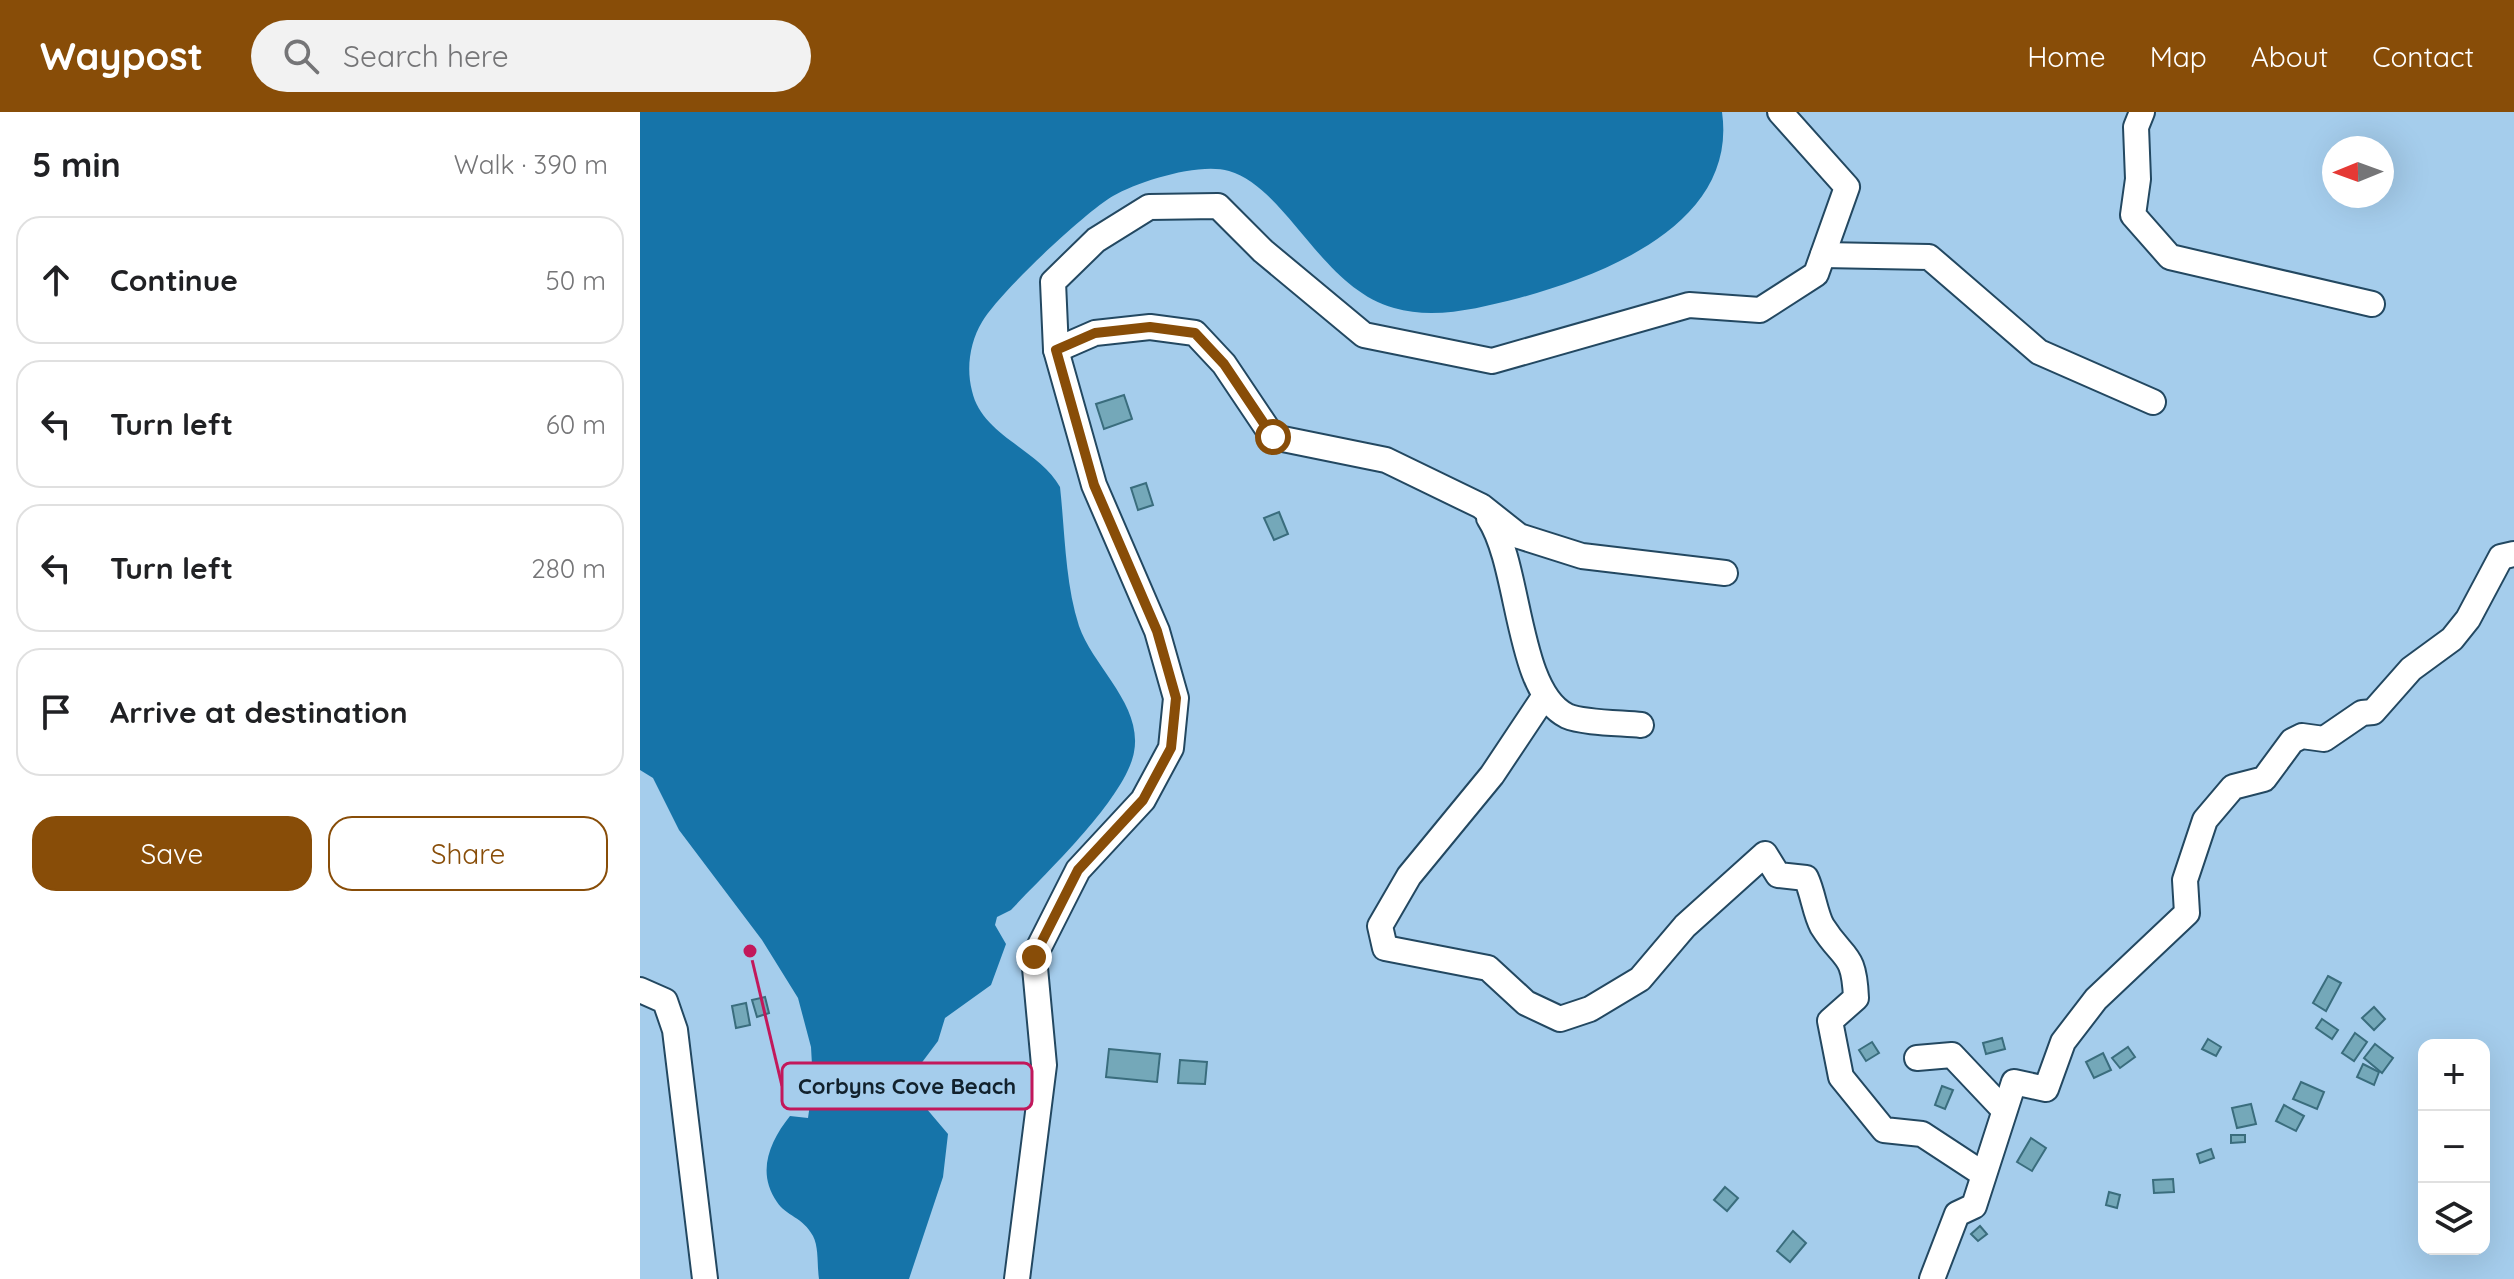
<!DOCTYPE html>
<meta charset="utf-8">
<style>
:root{--surface:#fff;--page:#f2f2f2;--text:#202124;--muted:#757577;--line:#e0e0e0;--accent:#884d08}
body{margin:0;font-family:Quicksand,sans-serif;background:var(--page);color:var(--text)}
.controls{position:absolute;right:24px;bottom:24px;display:grid;overflow:hidden;border-radius:16px;box-shadow:0 8px 32px #0002}
.controls button{width:72px;height:72px;display:grid;place-items:center;padding:0;border:0;border-bottom:2px solid var(--line);background:var(--surface);color:var(--text);font:40px sans-serif}
.compass{position:absolute;left:1682px;top:24px;width:72px;height:72px;border-radius:50%;background:var(--surface);box-shadow:0 8px 32px #0002;rotate:269deg}
.stop{position:absolute;width:24px;height:24px;margin:-18px;border:6px solid #884d08;border-radius:50%;background:#fff}
.stop.end{background:#884d08;border-color:#fff;box-shadow:0 2px 8px #0008}
.list{margin:0;padding:0;list-style:none}
h2{display:flex;justify-content:space-between;align-items:center;height:104px;margin:0;padding:0 32px;font-size:34px}
h2 small{font-size:26px;font-weight:400;color:var(--muted)}
.list li{display:grid;grid-template-columns:52px 1fr auto;gap:24px;align-items:center;box-sizing:border-box;height:128px;margin:0 16px 16px;padding:0 16px;border:2px solid var(--line);border-radius:24px}
.list b{display:block;font-size:30px;white-space:nowrap}
.list em{font-size:26px;font-style:normal;color:var(--muted)}
.actions{display:flex;gap:16px;padding:24px 32px}
.actions a{flex:1;padding:18px 0;border:2px solid var(--accent);border-radius:24px;text-align:center;font-size:28px;color:var(--accent)}
.actions .main{background:var(--accent);color:#fff}
.icon{flex:none;width:44px;height:44px;fill:none;stroke:currentColor;stroke-width:2;stroke-linecap:round;stroke-linejoin:round}
.map{position:relative;flex:none;width:1874px;height:1167px;overflow:hidden}
header{display:flex;align-items:center;gap:48px;box-sizing:border-box;height:112px;padding:0 40px;background:var(--accent);color:#fff}
header strong{font-size:38px}
nav{display:flex;gap:44px;margin-inline-start:auto;font-size:28px}
.search{width:560px;height:72px;background:var(--page);display:flex;align-items:center;gap:20px;box-sizing:border-box;padding:0 28px;border-radius:44px;color:var(--muted);font-size:30px}
main{display:flex}
aside{flex:1;background:var(--surface)}
.map>svg:first-child{display:block}
.water{fill:#1674a9}
.building{fill:#74a8b9;stroke:#3a6d7d;stroke-width:2}
.lines{fill:none;stroke-linecap:round;stroke-linejoin:round}
.minor-casing{stroke:#234861;stroke-width:28}
.minor{stroke:#fff;stroke-width:24}
.route{stroke:#884d08;stroke-width:10}
.leader{fill:none;stroke:#c2185b;stroke-width:3}
.callout-dot{fill:#c2185b;stroke:#a5cdec;stroke-width:3}
.callout{fill:#a5cdec;stroke:#c2185b;stroke-width:3}
.callout-label{font-size:22px;text-anchor:middle;font-weight:bold;fill:#12222d}
</style>
<header>
<strong>Waypost</strong>
<div class="search"><svg class="icon" aria-label="search" viewBox="0 0 24 24"><circle cx="10" cy="10" r="6"/><path d="M15 15l6 6"/></svg>Search here</div>
<nav><a>Home</a><a>Map</a><a>About</a><a>Contact</a></nav>
</header>
<main>
<aside>
<h2>5 min<small>Walk · 390 m</small></h2>
<ul class="list">
<li><svg class="icon" aria-label="ahead" viewBox="0 0 24 24"><path d="M12 20V5M6 11l6-6 6 6"/></svg><div><b>Continue</b></div><em>50 m</em></li>
<li><svg class="icon" aria-label="left" viewBox="0 0 24 24"><path d="M17 20v-9H6M10 6l-5 5 5 5"/></svg><div><b>Turn left</b></div><em>60 m</em></li>
<li><svg class="icon" aria-label="left" viewBox="0 0 24 24"><path d="M17 20v-9H6M10 6l-5 5 5 5"/></svg><div><b>Turn left</b></div><em>280 m</em></li>
<li><svg class="icon" aria-label="arrive" viewBox="0 0 24 24"><path d="M6 21V4h12l-3 4 3 4H6"/></svg><div><b>Arrive at destination</b></div></li>
</ul>
<div class="actions"><a class="main">Save</a><a>Share</a></div>
</aside>
<div class="map">
<svg width="1874" height="1167" viewBox="0 0 1874 1167">
<rect width="100%" height="100%" fill="#a5cdec"/>
<!-- water -->
<path class="water" d="M 0,0 L 1082,0 C 1098,112 964,163 879,186 C 839,196 795,208 754,196 C 681,176 647,76 589,59 C 560,50 499,69 473,84 C 444,101 359,181 342,210 C 330,230 326,256 332,279 C 342,324 399,337 420,375 C 425,420 425,471 439,514 C 453,555 503,593 494,640 C 486,686 404,763 371,798 L 357,805 L 355,813 L 366,832 L 351,873 L 305,906 L 298,929 L 274,961 L 269,976 L 308,1022 L 303,1065 L 269,1167 L 179,1167 C 177,1154 179,1135 173,1124 C 163,1105 146,1104 137,1090 C 116,1060 130,1029 150,1004 L 168,1006 L 173,971 L 171,935 L 158,886 L 122,828 L 39,718 L 13,666 L 0,658 Z"/>
<!-- building -->
<g class="building">
<polygon points="484,283 492,307 464,317 456,292"/>
<polygon points="506,371 513,393 498,398 491,376"/>
<polygon points="639,400 648,422 634,428 624,406"/>
<polygon points="1688,864 1701,871 1686,899 1673,891"/>
<polygon points="125,885 129,901 117,905 112,888"/>
<polygon points="106,891 110,913 96,916 92,894"/>
<polygon points="1734,895 1745,907 1734,918 1722,906"/>
<polygon points="1682,907 1698,918 1692,927 1676,916"/>
<polygon points="1715,921 1727,930 1714,949 1702,941"/>
<polygon points="1362,926 1365,937 1346,942 1343,931"/>
<polygon points="1568,927 1581,935 1576,944 1562,937"/>
<polygon points="1232,930 1239,941 1226,949 1219,938"/>
<polygon points="1735,932 1753,946 1742,961 1724,946"/>
<polygon points="1488,935 1495,945 1480,956 1472,946"/>
<polygon points="469,937 520,942 517,970 466,965"/>
<polygon points="1463,941 1471,958 1454,966 1446,950"/>
<polygon points="540,948 567,950 565,972 538,971"/>
<polygon points="1723,952 1739,960 1734,973 1717,965"/>
<polygon points="1661,970 1684,980 1677,997 1653,987"/>
<polygon points="1302,974 1313,978 1305,997 1295,993"/>
<polygon points="1611,992 1616,1012 1597,1016 1592,996"/>
<polygon points="1644,993 1664,1004 1656,1019 1636,1009"/>
<polygon points="1591,1023 1605,1023 1605,1030 1591,1031"/>
<polygon points="1391,1026 1406,1036 1392,1059 1377,1050"/>
<polygon points="1571,1037 1574,1046 1560,1051 1557,1042"/>
<polygon points="1533,1067 1534,1080 1514,1081 1513,1068"/>
<polygon points="1085,1075 1098,1086 1087,1099 1074,1088"/>
<polygon points="1469,1080 1480,1083 1477,1096 1466,1093"/>
<polygon points="1340,1114 1347,1122 1338,1129 1331,1122"/>
<polygon points="1153,1119 1166,1131 1150,1150 1137,1139"/>
</g>
<g class="lines">
<!-- minor casing -->
<g class="minor-casing">
<g id="minor">
<polyline points="1502,0 1496,15 1498,67 1493,103 1530,145 1732,192"/>
<polyline points="1183,143 1289,145 1399,240 1513,290"/>
<polyline points="416,238 455,221 510,215 555,221 584,252 633,325 746,348 841,394 879,424 942,444 1085,461"/>
<path d="M 849,406 C 881,455 876,579 927,604 C 943,611 983,611 1001,613"/>
<path d="M 904,585 L 852,663 L 769,764 L 740,814 L 745,836 L 848,856 L 886,891 L 920,907 L 950,897 L 1000,867 L 1045,814 L 1125,742 L 1138,763 L 1166,766 C 1173,781 1175,801 1182,814 C 1204,849 1214,839 1216,886 L 1190,909 L 1201,965 L 1244,1018 L 1282,1022 L 1343,1062"/>
<polyline points="0,878 25,889 35,918 65,1167"/>
<polyline points="1277,946 1312,943 1364,998"/>
<polyline points="377,1167 404,953 394,845 438,758 503,688 531,636 536,586 517,519 454,373 416,238 413,170 456,128 509,95 578,94 623,139 724,223 852,249 1049,193 1120,198 1176,162 1207,75 1140,0"/>
<polyline points="1292,1167 1317,1102 1334,1094 1374,970 1406,977 1423,930 1456,887 1547,801 1545,768 1565,708 1593,675 1624,667 1652,629 1662,624 1684,627 1722,601 1733,600 1771,557 1812,527 1828,507 1861,445 1874,442"/>
</g>
</g>
<!-- minor -->
<use href="#minor" class="minor"/>
</g>
<g class="lines">
<!-- route -->
<polyline class="route" points="394,845 438,758 503,688 531,636 536,586 517,519 454,373 416,238 455,221 510,215 555,221 584,252 633,325"/>
</g>
<!-- callouts -->
<path class="leader" d="M110 839L142 974"/>
<circle class="callout-dot" cx="110" cy="839" r="8"/>
<rect class="callout" x="142" y="951" width="250" height="46" rx="8"/>
<g class="callout-label">
<text x="267" y="982">Corbyns Cove Beach</text>
</g>
</svg>
<div class="controls">
<button>+</button>
<button>−</button>
<button><svg class="icon" aria-label="layers" viewBox="0 0 24 24"><path d="M12 4l9 5-9 5-9-5zM3 14l9 5 9-5"/></svg></button>
</div>
<svg class="compass" viewBox="-18 -18 36 36"><path d="M0-13l5 13h-10z" fill="#e53935"/><path d="M0 13l5-13h-10z" fill="#757577"/></svg>
<div class="stop" style="left:633px;top:325px"></div>
<div class="stop end" style="left:394px;top:845px"></div>
</div>
</main>
